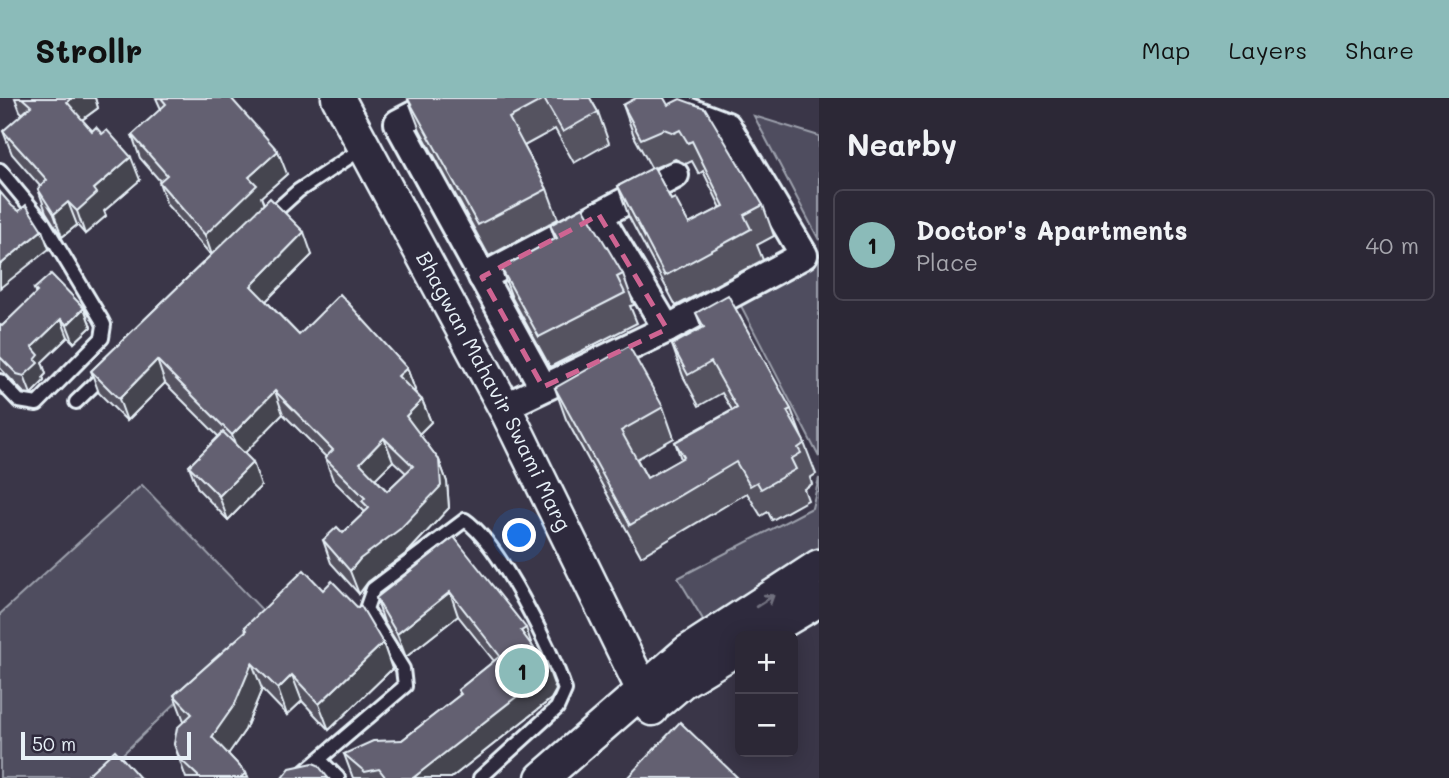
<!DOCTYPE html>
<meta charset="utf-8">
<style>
:root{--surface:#2c2836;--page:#383442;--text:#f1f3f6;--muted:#a6a6ad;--line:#484451;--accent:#8bbbb9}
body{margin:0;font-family:Mali,sans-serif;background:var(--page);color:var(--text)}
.controls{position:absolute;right:21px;bottom:21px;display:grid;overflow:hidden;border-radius:10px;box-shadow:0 4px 18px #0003}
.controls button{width:63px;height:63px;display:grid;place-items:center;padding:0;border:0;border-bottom:2px solid var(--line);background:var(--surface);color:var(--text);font:35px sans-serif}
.scale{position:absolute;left:21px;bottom:18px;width:170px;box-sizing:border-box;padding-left:7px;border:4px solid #e8f1f8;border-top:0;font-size:19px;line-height:24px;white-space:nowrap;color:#e8f1f8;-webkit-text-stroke:5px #2f2a3d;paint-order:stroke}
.you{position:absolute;left:520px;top:438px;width:24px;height:24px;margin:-18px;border:5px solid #fff;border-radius:50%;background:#1a73e8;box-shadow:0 0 0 10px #1a73e833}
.badge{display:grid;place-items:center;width:46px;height:46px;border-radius:50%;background:var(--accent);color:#111;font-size:23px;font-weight:700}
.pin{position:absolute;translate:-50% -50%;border:4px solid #fff;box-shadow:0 2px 7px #0006}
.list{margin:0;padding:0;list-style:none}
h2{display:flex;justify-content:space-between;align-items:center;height:91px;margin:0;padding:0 28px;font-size:30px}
h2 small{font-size:23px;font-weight:400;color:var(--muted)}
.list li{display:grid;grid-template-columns:46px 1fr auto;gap:21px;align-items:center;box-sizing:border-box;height:112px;margin:0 14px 14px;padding:0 14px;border:2px solid var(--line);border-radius:10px}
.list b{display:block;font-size:26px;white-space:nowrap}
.list p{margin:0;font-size:23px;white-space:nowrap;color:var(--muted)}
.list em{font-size:23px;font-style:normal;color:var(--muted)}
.map{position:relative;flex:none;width:819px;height:680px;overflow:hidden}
header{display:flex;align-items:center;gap:42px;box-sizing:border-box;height:98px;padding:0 35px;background:var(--accent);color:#111}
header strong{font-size:33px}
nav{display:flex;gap:38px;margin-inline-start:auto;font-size:24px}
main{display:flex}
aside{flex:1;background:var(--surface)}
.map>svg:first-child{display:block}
.green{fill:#504e5f;stroke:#9ca0ac;stroke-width:2}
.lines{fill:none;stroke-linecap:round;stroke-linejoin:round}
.service-casing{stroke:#e8f1f8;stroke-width:18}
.minor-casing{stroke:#e8f1f8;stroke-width:32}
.tertiary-casing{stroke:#e8f1f8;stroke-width:37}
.service{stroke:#2f2a3d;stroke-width:12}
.minor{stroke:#2f2a3d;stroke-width:26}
.tertiary{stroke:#2f2a3d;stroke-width:32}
.wall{fill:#555361;stroke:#e8f1f8;stroke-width:2;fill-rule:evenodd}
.shaded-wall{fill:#45444f;stroke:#e8f1f8;stroke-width:2}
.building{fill:#636171;stroke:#e8f1f8;stroke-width:2;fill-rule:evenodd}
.oneway{stroke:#70707e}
.marked{fill:none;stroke:#cf6492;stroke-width:5;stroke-dasharray:14 9;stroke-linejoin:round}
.labels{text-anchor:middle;stroke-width:5;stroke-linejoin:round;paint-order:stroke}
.street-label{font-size:21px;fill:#e8f1f8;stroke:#2f2a3d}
</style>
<header>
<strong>Strollr</strong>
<nav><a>Map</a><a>Layers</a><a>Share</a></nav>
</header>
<main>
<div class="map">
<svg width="819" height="680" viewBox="0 0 819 680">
<rect width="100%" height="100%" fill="#3a3648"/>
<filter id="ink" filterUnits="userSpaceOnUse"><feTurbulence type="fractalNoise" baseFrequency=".0143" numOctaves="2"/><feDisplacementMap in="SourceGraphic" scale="14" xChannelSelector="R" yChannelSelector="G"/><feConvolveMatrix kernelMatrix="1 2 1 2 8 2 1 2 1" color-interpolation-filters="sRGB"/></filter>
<g filter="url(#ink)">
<!-- green -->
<g class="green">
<polygon points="754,18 819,38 819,142"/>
<polygon points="819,162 819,359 739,204"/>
<polygon points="819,380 819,449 704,523 678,480 812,410"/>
<polygon points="142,387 267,517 98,680 0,680 0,516"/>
</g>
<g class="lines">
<!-- service casing -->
<g class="service-casing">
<g id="service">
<polyline points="0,72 43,124 101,221 104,227 102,240 37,306 19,303 0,283"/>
<polyline points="268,120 298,93 363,50"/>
<polyline points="76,304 106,275"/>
<polyline points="320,662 338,680"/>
<path d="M 297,680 L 405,588 L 403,571 L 366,511 L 373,491 L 465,422 C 499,445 552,552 565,592 L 557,610 L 480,680"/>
</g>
</g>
<!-- minor casing -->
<g class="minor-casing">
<g id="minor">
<polyline points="446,0 398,25 543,289"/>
<polyline points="599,117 667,231"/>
<polyline points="482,179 675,77"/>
<polyline points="504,309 667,231 804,157 727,28 653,0"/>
</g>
</g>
<!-- tertiary casing -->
<g class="tertiary-casing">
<g id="tertiary">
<path id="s1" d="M 338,0 L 508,316 L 652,611"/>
<polyline points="758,538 819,502"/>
<polyline points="661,602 682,584 740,549"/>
<polyline points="542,680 687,554 819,468"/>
</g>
</g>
<!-- service -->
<use href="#service" class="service"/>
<!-- minor -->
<use href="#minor" class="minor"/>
<!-- tertiary -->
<use href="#tertiary" class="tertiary"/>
</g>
<!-- wall -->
<g class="wall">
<polygon points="15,0 95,0 98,10 82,22 140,82 104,113 106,118 85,136 77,127 62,139 46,114 38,91 40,88 12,56 3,33 23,16 20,13"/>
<path d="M 156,0 L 231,0 L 287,76 L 261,99 L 264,106 L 312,157 L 266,203 L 299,237 L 407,270 L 415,292 L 414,293 L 422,302 L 431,324 L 419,336 L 439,362 L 447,384 L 449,410 L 408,454 L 368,484 L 359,496 L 331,465 L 323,442 L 343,435 L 365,414 L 333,382 L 325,360 L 326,359 L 283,316 L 244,355 L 261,388 L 228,422 L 198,391 L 189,368 L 219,339 L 165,285 L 127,323 L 99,295 L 91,273 L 211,157 L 167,107 L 159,84 L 160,83 L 140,60 L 132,37 L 161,11 ZM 393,363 L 406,375 L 387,393 L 375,380 Z"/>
<polygon points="590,0 598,14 609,45 574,65 555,31 524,48 547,91 558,121 489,158 420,32 408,1"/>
<path d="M 623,7 L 668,7 L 763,107 L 774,138 L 757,147 L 763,162 L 676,208 L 629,119 L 618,88 L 652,71 L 634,38 ZM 675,61 L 686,66 L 692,63 L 699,76 L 703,73 L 721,110 L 689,126 L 671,102 L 654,70 Z"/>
<polygon points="550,127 623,176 634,207 630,208 637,225 550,269 512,200 501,170 555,141"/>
<polygon points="34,191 84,210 91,229 74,245 68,239 42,264 46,276 43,279 44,283 31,296 24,295 0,270 0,227 2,228 36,196"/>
<polygon points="696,215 791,311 816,376 810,380 812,386 804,391 808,402 772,422 768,414 761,418 747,395 641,458 566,321 555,290 663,309 674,340 637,361 647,380 681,361 675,344 732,312 722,295 699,308 683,278 672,247 702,230"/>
<polygon points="454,439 533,549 556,592 551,601 451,680 353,680 344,656 402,642 460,597 458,592 494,563 458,518 406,559 384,524 376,500"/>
<polygon points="323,492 383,545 392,571 329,632 302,603 287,617 262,591 245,632 228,656 246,675 248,680 186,680 174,646 184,623 174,597 246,533 245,529"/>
</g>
<!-- shaded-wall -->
<g class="shaded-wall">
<polygon points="72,0 95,0 98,10 75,27 67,4"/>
<polygon points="278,53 287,76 261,99 265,110 213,160 205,137 249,79"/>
<polygon points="131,59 140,82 104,113 106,118 85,136 77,113 94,91"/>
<polygon points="68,104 77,127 62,139 54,116"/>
<polygon points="42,132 49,151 0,190 0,167"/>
<polygon points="304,134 312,157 259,210 251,188"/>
<polygon points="84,210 91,229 74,245 67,227"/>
<polygon points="61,221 68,239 42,264 46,276 43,279 44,283 31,296 24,278 35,262 32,249"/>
<polygon points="157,262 165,285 127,323 119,301"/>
<polygon points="407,270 415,292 406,300 398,278"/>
<polygon points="275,293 283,316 240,360 232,337"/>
<polygon points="422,302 431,324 414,341 406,318"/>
<polygon points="384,340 393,363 369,387 360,365"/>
<polygon points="439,362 447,384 449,410 408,454 368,484 359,496 350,473"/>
<polygon points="253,364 261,388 228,422 219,398"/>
<polygon points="450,494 458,518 406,559 397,536"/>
<polygon points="526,530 534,553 521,533"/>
<polygon points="383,545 392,571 329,632 319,606"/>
<polygon points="252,565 262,591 245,632 222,665 212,639"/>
<polygon points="547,568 556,592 551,601 451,680 413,680"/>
<polygon points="292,577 302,603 287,617 278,591"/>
<polygon points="246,675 248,680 240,680"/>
</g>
<!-- building -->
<g class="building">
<polygon points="22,0 72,0 67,4 92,33 96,29 102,36 107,32 131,59 94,91 97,95 77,113 68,104 54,116 38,91 47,82 3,33 31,8"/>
<polygon points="161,0 231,0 278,53 249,79 257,87 205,137 159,84 167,77 132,37 166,6"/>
<polygon points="410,0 590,0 598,14 563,34 544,1 509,20 547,91 478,127 408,1"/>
<polygon points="636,0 664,0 668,7 680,1 705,10 763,107 744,117 751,131 665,178 618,88 654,69 671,102 675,100 689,126 724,108 692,43 688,45 680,32 674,35 664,31 641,41 623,7"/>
<polygon points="0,94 12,108 19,113 26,107 42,132 0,167"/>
<path d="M 270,100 L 304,134 L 251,188 L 299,237 L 340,196 L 407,270 L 398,278 L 422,302 L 406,318 L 439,362 L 441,388 L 400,431 L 360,461 L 350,473 L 323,442 L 337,429 L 343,435 L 369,410 L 362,403 L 365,400 L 325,360 L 333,352 L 275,293 L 232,337 L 157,262 L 119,301 L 91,273 ZM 384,340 L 413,368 L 387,393 L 360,365 Z"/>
<polygon points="583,109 623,176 617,179 625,195 539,239 501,170 557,140 550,127"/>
<polygon points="51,176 84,210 67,227 61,221 32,249 39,257 35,262 38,265 24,278 17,276 0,259 0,227 2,228 37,194 34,191"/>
<polygon points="728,197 791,311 787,313 805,345 798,350 801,355 791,361 796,371 761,391 757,384 750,388 736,364 630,427 555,290 629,248 663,309 621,333 647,380 684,359 675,344 737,310 711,264 688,277 672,247 704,229 696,215"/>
<polygon points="223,334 253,364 219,398 189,368"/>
<polygon points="454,439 526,530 521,533 547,568 543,578 413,680 386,680 379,671 365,674 344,656 373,643 402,642 461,596 458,592 500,558 450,494 397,536 376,500"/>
<polygon points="304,472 323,492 332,483 358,510 361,508 383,545 319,606 292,577 278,591 252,565 235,606 212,639 246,675 240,680 198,680 198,678 180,661 174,646 177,630 192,616 174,597 247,532 245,529"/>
<polygon points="680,624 738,680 627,680"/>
<polygon points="115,652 140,680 84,680"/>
<polygon points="313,665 318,667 328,680 282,680 290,670"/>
</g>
<!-- one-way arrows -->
<defs><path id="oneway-shaft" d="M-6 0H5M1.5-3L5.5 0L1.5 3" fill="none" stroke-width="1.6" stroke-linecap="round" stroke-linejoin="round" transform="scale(1.75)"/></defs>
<use class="oneway" href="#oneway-shaft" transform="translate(765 503) rotate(-33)"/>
</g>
<!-- marked area -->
<path class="marked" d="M 599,117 L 667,231 L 543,289 L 482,179 Z"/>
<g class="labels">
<!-- street labels -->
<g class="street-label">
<text dy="7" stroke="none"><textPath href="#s1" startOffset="332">Bhagwan Mahavir Swami Marg</textPath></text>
</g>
</g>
</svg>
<div class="controls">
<button>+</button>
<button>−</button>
</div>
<div class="scale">50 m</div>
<div class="you"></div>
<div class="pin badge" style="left:522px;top:573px">1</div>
</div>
<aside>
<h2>Nearby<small></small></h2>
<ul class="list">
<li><span class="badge">1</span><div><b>Doctor's Apartments</b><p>Place</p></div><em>40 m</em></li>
</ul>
</aside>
</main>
